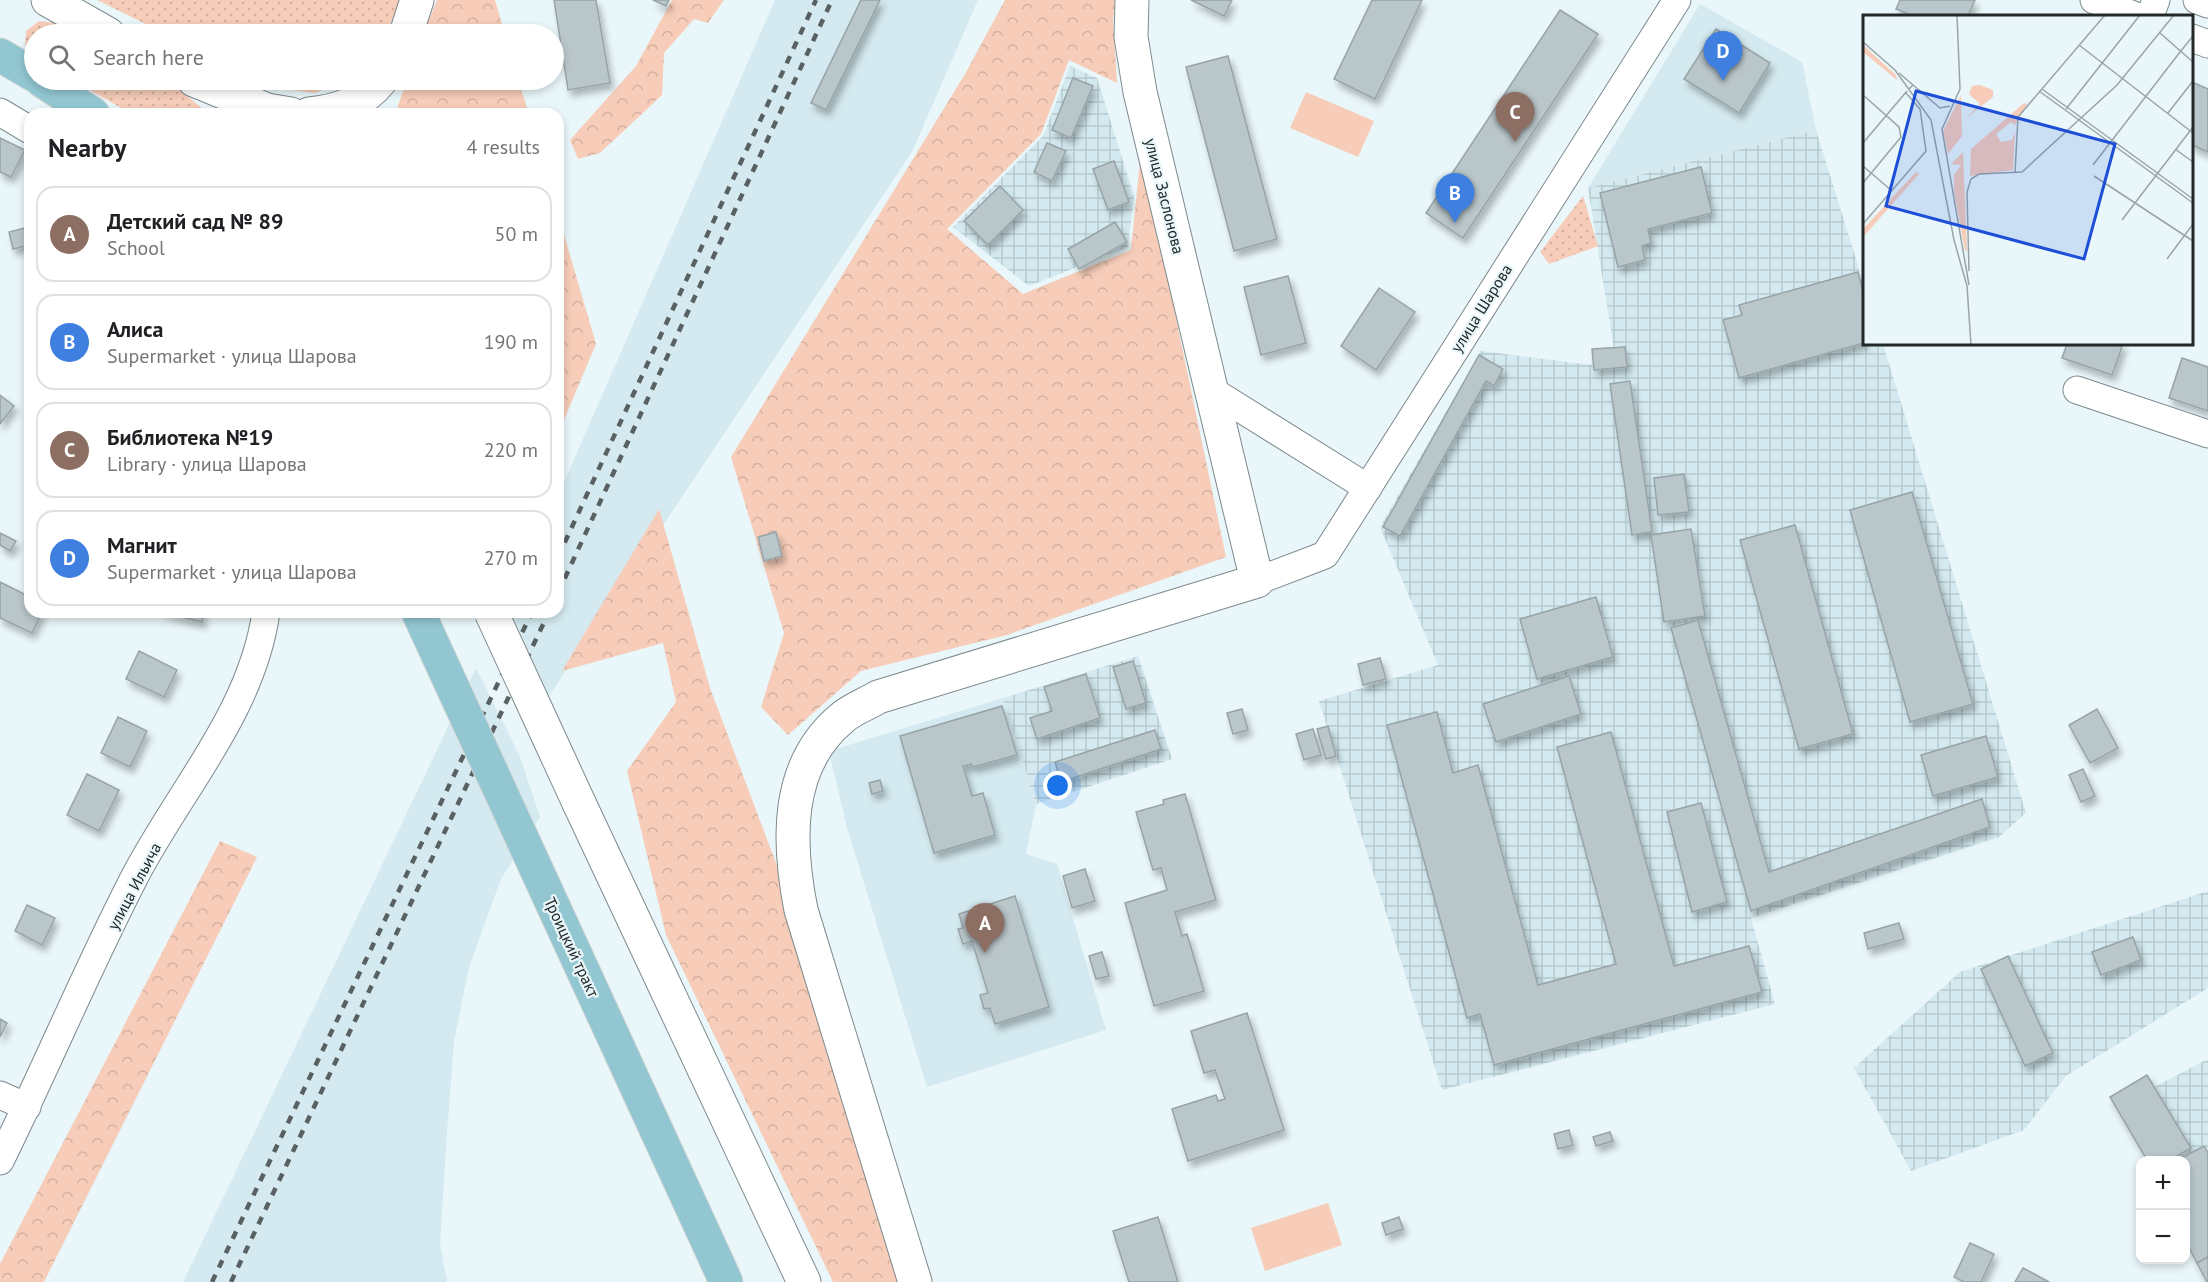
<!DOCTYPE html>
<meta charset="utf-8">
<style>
:root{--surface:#fff;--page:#f6f6f6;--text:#202124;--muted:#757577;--line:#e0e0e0;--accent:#d93025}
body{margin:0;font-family:"PT Sans",sans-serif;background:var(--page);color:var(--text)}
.controls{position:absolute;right:18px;bottom:18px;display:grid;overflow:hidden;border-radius:12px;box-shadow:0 3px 9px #0003}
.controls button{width:54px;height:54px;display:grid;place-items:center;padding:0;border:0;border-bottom:2px solid var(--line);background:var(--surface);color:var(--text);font:30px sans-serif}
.you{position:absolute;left:1058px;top:786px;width:21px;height:21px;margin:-15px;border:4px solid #fff;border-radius:50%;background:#1a73e8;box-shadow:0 0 0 9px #1a73e833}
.badge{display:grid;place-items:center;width:39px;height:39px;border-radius:50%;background:var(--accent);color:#fff;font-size:20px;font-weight:700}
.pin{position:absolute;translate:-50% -50px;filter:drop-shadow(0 2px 3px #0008)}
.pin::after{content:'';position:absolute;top:32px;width:21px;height:18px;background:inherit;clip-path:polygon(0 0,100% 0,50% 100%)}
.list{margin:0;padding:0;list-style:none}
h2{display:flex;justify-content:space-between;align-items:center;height:78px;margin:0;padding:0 24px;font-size:26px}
h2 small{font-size:20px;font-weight:400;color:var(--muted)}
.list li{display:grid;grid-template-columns:39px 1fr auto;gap:18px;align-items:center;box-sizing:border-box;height:96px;margin:0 12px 12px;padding:0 12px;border:2px solid var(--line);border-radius:18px}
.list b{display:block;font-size:22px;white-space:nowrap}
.list p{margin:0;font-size:20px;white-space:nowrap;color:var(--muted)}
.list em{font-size:20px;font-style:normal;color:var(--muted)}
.icon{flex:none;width:33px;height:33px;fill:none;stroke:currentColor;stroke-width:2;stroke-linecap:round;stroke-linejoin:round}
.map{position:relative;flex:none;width:2208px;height:1282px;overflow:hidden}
.search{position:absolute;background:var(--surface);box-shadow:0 3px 9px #0003;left:24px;top:24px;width:540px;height:66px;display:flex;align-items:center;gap:15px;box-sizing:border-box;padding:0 21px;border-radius:33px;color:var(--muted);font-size:22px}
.panel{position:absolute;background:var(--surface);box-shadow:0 3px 9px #0003;left:24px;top:108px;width:540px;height:510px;border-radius:18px}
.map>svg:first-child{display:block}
.built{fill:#d4eaf0}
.industrial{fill:url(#industrial-grid)}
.grass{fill:url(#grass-dots)}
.forest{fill:url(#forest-crowns)}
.park{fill:#f7cdb9}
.building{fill:#b9c6ca;stroke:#97a4a7;stroke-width:1.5;filter:url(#shadow)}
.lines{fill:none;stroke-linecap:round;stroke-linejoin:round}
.street-casing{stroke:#7d898c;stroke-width:29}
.secondary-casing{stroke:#7d898c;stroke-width:35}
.primary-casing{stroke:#d3d4d4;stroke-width:35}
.street{stroke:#fff;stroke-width:27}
.secondary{stroke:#fff;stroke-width:33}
.primary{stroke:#92c7d2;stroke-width:33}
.rail{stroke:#596062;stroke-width:4.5;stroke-dasharray:8 8;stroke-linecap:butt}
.secondary-bridge-casing{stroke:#7d898c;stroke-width:35;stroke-linecap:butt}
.primary-bridge-casing{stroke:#d3d4d4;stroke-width:35;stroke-linecap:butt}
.secondary-bridge{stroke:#fff;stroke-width:33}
.primary-bridge{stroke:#92c7d2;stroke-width:33}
.labels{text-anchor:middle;stroke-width:4.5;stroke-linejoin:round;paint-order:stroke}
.street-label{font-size:16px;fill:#222728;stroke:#e9f7fa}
.inset-road{fill:none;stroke:#99a4a6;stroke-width:1.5}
.view{fill:#1d4ed8;fill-opacity:0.15;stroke:#1d4ed8;stroke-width:3}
.inset-edge{fill:none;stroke:#222728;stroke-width:3}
</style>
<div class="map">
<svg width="2208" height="1282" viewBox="0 0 2208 1282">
<defs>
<pattern id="industrial-grid" width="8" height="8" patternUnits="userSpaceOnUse" patternTransform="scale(1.5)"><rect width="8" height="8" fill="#d4eaf0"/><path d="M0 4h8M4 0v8" fill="none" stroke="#b6c9ce"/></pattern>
<pattern id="grass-dots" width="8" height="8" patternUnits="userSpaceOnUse" patternTransform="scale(1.5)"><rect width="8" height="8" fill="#f7cdb9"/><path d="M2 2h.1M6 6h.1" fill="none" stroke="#d3b09f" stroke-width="1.8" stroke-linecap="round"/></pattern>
<pattern id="forest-crowns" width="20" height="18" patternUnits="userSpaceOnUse" patternTransform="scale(1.5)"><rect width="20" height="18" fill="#f7cdb9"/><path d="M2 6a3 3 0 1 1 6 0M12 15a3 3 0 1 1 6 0" fill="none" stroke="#d3b09f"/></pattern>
<filter id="shadow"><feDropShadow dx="3.5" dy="6" stdDeviation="3" flood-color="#0004"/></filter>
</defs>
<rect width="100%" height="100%" fill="#e9f7fa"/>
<!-- built -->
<g class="built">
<polygon points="775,0 978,0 912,152 549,696 511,612 558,612 558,496"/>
<polygon points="1700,4 1802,62 1816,130 1588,188"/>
<polygon points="476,668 520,757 540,817 501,879 469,967 454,1042 447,1133 440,1243 447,1282 183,1282"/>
<polygon points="1003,698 1036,804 1026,854 1057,864 1106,1030 927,1087 847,828 829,751"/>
</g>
<!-- industrial -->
<g class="industrial">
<polygon points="1070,66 1097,78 1134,196 1128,247 1029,286 953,227 1043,136"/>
<polygon points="1816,130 1864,285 1864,344 1883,344 2026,813 1999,837 1751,918 1775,1004 1442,1090 1319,701 1438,665 1380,527 1481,351 1617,368 1588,188"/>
<polygon points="1138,656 1172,759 1036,804 1003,698"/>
<polygon points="2208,891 2208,988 2066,1076 2024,1130 1911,1171 1854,1068 1960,972"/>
<polygon points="2208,1059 2208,1243 2186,1200 2186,1160 2165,1160 2133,1098"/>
</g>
<!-- grass -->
<g class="grass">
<polygon points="97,0 402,0 385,34 166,34"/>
<polygon points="39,21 63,24 83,34 34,34 34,58 25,45 26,31"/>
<polygon points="72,80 164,80 178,88 209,114 132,114"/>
<polygon points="255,80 347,80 315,93 269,87"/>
<polygon points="1583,196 1598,246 1549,264 1540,252"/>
</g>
<!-- forest -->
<g class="forest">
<polygon points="437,0 495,0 505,34 423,34"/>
<polygon points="672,0 724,0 708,23 694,19 664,53 662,95 600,153 578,159 570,140 636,66"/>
<polygon points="1005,0 1115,0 1113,20 1117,83 1069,60 1041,134 947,229 1023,294 1131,250 1141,151 1226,557 1007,635 861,671 788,735 761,707 784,633 731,457 965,74"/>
<polygon points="407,80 518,80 529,114 395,114"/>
<polygon points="558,214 596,344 558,434"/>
<polygon points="659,509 710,688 776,863 900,1282 833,1282 666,935 627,771 676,702 663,643 562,671"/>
<polygon points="220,841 257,857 44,1282 0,1282 0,1264"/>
</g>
<!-- park -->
<g class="park">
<polygon points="1306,92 1374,121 1358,157 1290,128"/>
<polygon points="1328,1203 1342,1245 1265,1271 1251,1228"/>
</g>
<!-- building -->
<g class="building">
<polygon points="554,0 596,0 610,83 568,90"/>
<polygon points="653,0 669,0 666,6"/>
<polygon points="861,0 880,0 826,110 811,103"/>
<polygon points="1191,0 1232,0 1224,16"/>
<polygon points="1372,0 1422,0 1375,99 1334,79"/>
<polygon points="1900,0 1975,0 1968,16 1913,16 1896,9"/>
<polygon points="1560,10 1598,34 1463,238 1426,213"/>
<polygon points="1716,29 1770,63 1739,113 1684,79"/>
<polygon points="1228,56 1277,239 1234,251 1186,67"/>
<polygon points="1073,78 1093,86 1071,138 1052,130"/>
<polygon points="2192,82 2208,89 2208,152 2192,145"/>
<polygon points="0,138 25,150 11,177 0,172"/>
<polygon points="1047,143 1066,151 1052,181 1034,172"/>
<polygon points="1114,161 1129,202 1108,210 1093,169"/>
<polygon points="1701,167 1712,213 1648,229 1651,243 1642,246 1645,260 1618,267 1600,193"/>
<polygon points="1000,186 1023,210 988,245 964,221"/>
<polygon points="1115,222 1127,242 1079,269 1068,249"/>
<polygon points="29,227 30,245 13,249 9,232"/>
<polygon points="1858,272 1864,297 1864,343 1739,378 1723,320 1742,315 1739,305"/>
<polygon points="1288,276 1306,343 1261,355 1244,287"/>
<polygon points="1379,288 1415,312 1376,370 1341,346"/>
<polygon points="2067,344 2123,344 2112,375 2062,358"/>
<polygon points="1625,347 1627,367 1594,370 1592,349"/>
<polygon points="1479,355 1503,369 1494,386 1486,381 1400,536 1383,527"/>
<polygon points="2182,358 2208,367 2208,411 2169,398"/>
<polygon points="1630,381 1652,532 1632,535 1610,384"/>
<polygon points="0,395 14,406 0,424"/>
<polygon points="1684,474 1689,512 1658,515 1654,478"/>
<polygon points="1912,492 1973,704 1910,722 1850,510"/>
<polygon points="1795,525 1853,734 1799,749 1740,540"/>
<polygon points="1691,529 1705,616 1664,622 1651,535"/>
<polygon points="776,532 782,556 764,561 758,537"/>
<polygon points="0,533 16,541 10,551 0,545"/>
<polygon points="0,582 30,597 30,612 42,612 32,633 0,618"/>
<polygon points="1596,597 1613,657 1537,679 1520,619"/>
<polygon points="160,612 204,612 202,622"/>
<polygon points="1698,620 1769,872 1982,799 1990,827 1751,911 1671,628"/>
<polygon points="139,651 177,670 164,697 126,679"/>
<polygon points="1380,658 1386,679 1363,685 1358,664"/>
<polygon points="1133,661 1146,703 1126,709 1113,667"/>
<polygon points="1086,674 1100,718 1037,739 1030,718 1052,711 1044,687"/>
<polygon points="1569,676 1581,714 1496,742 1483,704"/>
<polygon points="1002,706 1017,755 973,767 971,764 963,766 972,796 983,793 995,835 934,853 900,736"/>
<polygon points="1242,709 1248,730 1233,734 1227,713"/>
<polygon points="2097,709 2118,748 2090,763 2069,725"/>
<polygon points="1437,712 1453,773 1478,765 1538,985 1616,964 1557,747 1611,732 1674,966 1749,946 1762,992 1494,1065 1480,1014 1467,1018 1387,725"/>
<polygon points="118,717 147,731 130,767 101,753"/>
<polygon points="1328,726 1336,756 1326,759 1317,729"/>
<polygon points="1313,729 1321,755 1304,760 1296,734"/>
<polygon points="1155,730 1161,749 1061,782 1055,762"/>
<polygon points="1986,736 1998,777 1933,796 1921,755"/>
<polygon points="2083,769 2095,796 2081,802 2069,775"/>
<polygon points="87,774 119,790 99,831 67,815"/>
<polygon points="880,780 883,791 872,794 869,783"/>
<polygon points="1185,794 1216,900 1175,912 1182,936 1187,934 1204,991 1154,1006 1125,903 1167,890 1161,868 1153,870 1136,812 1164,804 1163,800"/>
<polygon points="1701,803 1727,902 1692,912 1667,812"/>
<polygon points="1085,869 1095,901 1072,908 1063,876"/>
<polygon points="1015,896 1049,1007 995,1024 990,1008 984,1009 980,995 988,993 972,941 963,944 958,929 963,928 959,914"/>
<polygon points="27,905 55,918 42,945 15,931"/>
<polygon points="1899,923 1904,939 1868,949 1864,933"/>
<polygon points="2133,937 2141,960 2101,975 2092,952"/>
<polygon points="1102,952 1109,976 1096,979 1089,956"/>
<polygon points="2008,956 2053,1053 2025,1066 1981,969"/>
<polygon points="1247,1013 1284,1130 1188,1161 1172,1109 1216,1095 1218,1101 1225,1099 1215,1070 1204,1073 1191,1031"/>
<polygon points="0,1019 7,1023 0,1037"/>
<polygon points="2147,1075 2191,1148 2170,1160 2147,1160 2110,1097"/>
<polygon points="1569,1130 1573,1145 1558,1149 1554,1134"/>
<polygon points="1610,1132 1613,1141 1596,1146 1593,1137"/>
<polygon points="2204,1146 2208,1153 2208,1257 2197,1263 2186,1242 2186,1160 2178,1160"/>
<polygon points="1158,1217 1178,1282 1129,1282 1113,1231"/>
<polygon points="1399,1217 1403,1229 1386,1235 1382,1223"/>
<polygon points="1970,1243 1994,1254 1981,1282 1964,1282 1954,1277"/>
<polygon points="2208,1257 2208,1282 2207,1282 2197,1263"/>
<polygon points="2023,1268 2049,1282 2015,1282"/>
</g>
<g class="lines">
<!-- street casing -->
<g class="street-casing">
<g id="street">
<polyline points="2094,0 2136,16"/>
<polyline points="2197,0 2208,4"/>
<polyline points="2150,16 2156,0"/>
<polyline points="2192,38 2208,44"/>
<polyline points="0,112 30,130"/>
<polyline points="1211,390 1368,488"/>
<polyline points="2077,390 2208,434"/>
<polyline points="1257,581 1325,555 1677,0"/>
<polyline points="0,1095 27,1107"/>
<path d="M 0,1161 C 46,1068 86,971 134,878 C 179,791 252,712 266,612"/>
</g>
</g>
<!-- secondary casing -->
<g class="secondary-casing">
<g id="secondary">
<polyline points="48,0 108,34"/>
<polyline points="406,34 417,0"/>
<polyline points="194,80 267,110 291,114"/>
<path d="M 309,114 C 338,111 363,103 381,80"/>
<polyline points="579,803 804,1282"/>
<path d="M 915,1282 L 801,910 C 788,844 784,766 842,718 C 852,709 867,704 878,697 L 1257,581 L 1140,92 L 1131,37 L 1132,0"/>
</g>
</g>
<!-- primary casing -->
<g class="primary-casing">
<g id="primary">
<polyline points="0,55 34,75"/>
<polyline points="41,80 93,114"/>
<polyline points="717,1262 726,1282"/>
</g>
</g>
<!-- street -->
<use href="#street" class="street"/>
<!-- secondary -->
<use href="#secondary" class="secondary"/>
<!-- primary -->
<use href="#primary" class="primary"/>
<!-- rail -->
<g class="rail">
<polyline points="558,557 816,0"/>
<polyline points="558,593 832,0"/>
<polyline points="212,1282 532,612"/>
<polyline points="231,1282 549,612"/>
</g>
<!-- secondary-bridge casing -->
<g class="secondary-bridge-casing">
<polyline id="secondary-bridge" points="491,612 579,803"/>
</g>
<!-- primary-bridge casing -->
<g class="primary-bridge-casing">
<polyline id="primary-bridge" points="418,612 717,1262"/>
</g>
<!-- secondary-bridge -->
<use href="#secondary-bridge" class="secondary-bridge"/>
<!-- primary-bridge -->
<use href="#primary-bridge" class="primary-bridge"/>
</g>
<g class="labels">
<!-- street labels -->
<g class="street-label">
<text transform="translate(1165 196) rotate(76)" y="6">улица Заслонова</text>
<text transform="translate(1481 308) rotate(-58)" y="6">улица Шарова</text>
<text transform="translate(134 886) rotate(-62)" y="6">улица Ильича</text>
<text transform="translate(572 947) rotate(65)" y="6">Троицкий тракт</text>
</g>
</g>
<!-- overview -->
<g transform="translate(1863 15)">
<rect width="330" height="330" fill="#e9f7fa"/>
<path d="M 0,30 L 33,60 L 34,65 L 0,37 ZM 117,70 L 130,75 L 130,82 L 102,104 L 117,89 L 106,79 L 109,71 ZM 98,80 L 99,121 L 85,139 L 80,116 ZM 161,88 L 164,89 L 152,110 L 148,107 L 133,119 L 138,127 L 149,125 L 152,117 L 150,155 L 107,161 L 108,134 ZM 100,137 L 104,236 L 102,236 L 91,176 L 91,160 L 98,150 L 88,149 ZM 53,157 L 56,159 L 0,222 L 0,214 Z" fill="#f7cdb9"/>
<path class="inset-road" d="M 94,0 L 97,74 L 79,114 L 106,270M 297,18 L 330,47M 0,27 L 32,55 L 68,105 L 91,225 L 104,271 L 108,330M 216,30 L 330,118M 317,37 L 330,21M 36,58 L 50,70M 46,74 L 50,70 L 77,93 L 87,91M 179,74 L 330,184M 176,76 L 330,188M 0,80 L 36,112 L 38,122 L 0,168M 203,94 L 277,0M 305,98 L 330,66M 0,128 L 44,76M 312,134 L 330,147M 230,150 L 317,37M 0,151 L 29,176M 152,158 L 155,102 L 242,0M 231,161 L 330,226M 259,205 L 330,112M 0,209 L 63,136 L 57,94 L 43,78M 304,244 L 330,209M 106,256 L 104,177 L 108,164 L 116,159 L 159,157 L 254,70 L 311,0"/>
<path class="view" d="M 53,76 L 252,129 L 221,244 L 23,191 Z"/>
<rect width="330" height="330" class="inset-edge"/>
</g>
</svg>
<div class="controls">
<button>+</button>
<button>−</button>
</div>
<div class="you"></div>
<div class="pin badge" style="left:985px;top:953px;background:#8d6e63">A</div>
<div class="pin badge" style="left:1455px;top:223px;background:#3f7fe0">B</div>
<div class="pin badge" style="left:1515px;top:142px;background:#8d6e63">C</div>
<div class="pin badge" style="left:1723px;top:81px;background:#3f7fe0">D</div>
<div class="search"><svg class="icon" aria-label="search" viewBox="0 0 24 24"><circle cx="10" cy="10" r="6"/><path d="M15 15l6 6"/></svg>Search here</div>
<section class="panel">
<h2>Nearby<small>4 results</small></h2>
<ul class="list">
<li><span class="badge" style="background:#8d6e63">A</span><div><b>Детский сад № 89</b><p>School</p></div><em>50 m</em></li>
<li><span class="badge" style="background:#3f7fe0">B</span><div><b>Алиса</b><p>Supermarket · улица Шарова</p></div><em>190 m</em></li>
<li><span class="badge" style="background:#8d6e63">C</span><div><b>Библиотека №19</b><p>Library · улица Шарова</p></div><em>220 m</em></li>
<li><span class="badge" style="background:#3f7fe0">D</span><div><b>Магнит</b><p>Supermarket · улица Шарова</p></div><em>270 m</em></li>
</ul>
</section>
</div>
